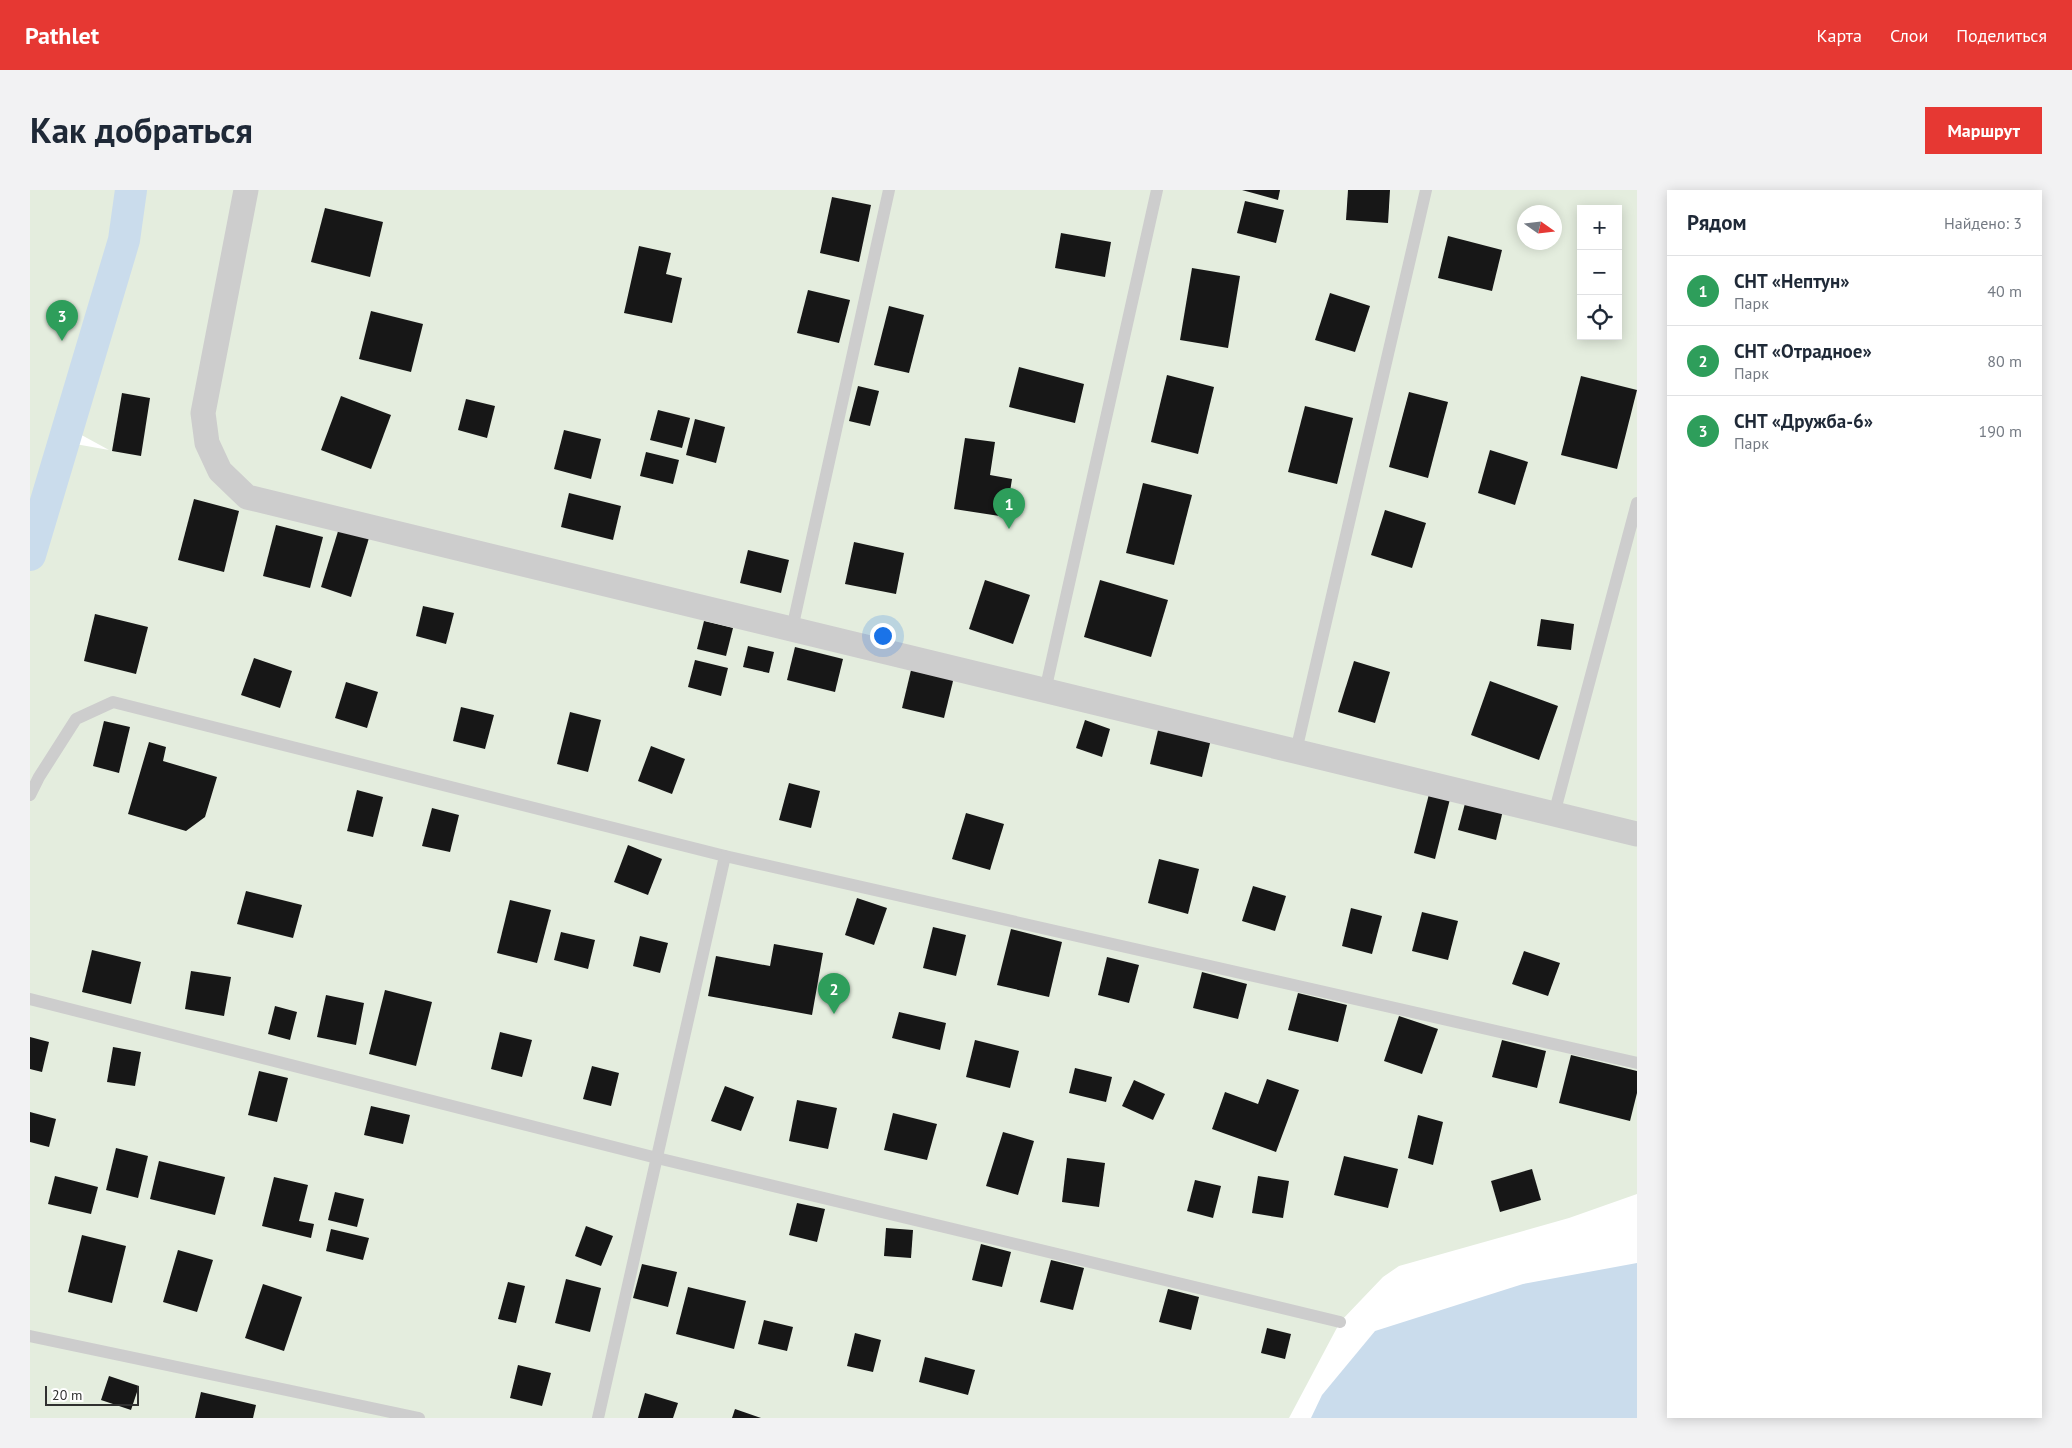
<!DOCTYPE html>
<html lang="ru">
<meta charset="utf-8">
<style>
:root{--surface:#fff;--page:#f2f2f3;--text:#1f2937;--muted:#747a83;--line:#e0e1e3;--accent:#e63833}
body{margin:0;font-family:"PT Sans",sans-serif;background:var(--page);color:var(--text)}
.controls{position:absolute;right:15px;top:15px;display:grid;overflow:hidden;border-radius:0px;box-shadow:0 2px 12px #0003}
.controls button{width:45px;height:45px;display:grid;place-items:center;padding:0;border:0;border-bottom:1px solid var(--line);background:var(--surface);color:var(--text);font:25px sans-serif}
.compass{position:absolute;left:1487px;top:15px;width:45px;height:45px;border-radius:50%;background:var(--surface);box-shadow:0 2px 12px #0003;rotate:104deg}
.scale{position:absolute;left:15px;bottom:12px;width:94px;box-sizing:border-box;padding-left:5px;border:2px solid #303030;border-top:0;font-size:14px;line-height:18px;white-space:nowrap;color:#303030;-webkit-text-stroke:4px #fff;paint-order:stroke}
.you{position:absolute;left:852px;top:445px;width:18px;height:18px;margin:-12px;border:4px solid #fff;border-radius:50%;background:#1a73e8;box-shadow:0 0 0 8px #1a73e833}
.badge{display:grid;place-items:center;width:32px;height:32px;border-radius:50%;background:var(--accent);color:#fff;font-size:16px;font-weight:700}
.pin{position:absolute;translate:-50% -41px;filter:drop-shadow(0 1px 2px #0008)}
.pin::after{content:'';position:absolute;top:26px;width:18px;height:15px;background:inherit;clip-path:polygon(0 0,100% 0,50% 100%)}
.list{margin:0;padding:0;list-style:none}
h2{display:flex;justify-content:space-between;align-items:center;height:65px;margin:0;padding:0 20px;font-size:21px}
h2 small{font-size:16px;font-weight:400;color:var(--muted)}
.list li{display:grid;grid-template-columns:32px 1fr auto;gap:15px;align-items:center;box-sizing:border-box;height:70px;padding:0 20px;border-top:1px solid var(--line)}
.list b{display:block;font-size:19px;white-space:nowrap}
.list p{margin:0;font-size:16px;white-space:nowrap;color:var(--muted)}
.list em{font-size:16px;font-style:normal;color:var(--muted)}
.icon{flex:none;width:28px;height:28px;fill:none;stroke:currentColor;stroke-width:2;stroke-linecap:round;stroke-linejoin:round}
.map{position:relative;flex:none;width:1607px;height:1228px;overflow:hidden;border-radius:0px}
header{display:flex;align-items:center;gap:30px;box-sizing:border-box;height:70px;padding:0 25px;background:var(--accent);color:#fff}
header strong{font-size:24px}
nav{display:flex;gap:28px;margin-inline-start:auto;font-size:18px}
.intro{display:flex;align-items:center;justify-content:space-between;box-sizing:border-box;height:120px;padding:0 30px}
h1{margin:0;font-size:35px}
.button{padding:12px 22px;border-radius:0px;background:var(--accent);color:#fff;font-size:18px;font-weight:700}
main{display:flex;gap:30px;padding:0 30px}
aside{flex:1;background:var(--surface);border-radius:0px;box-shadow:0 2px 12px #0003}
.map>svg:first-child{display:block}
.green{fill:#e4edde;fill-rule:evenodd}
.water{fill:#cadcec}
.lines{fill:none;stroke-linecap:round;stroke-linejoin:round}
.canal{stroke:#cadcec;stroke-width:32}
.building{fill:#171717}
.service{stroke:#cdcdcd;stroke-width:12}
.minor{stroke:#cdcdcd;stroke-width:25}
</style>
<header>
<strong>Pathlet</strong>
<nav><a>Карта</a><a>Слои</a><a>Поделиться</a></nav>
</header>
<div class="intro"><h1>Как добраться</h1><a class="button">Маршрут</a></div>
<main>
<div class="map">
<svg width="1607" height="1228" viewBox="0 0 1607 1228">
<rect width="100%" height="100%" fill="#fff"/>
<!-- green -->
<path class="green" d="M 0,0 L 100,0 L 94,50 L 34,252 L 79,260 L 46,242 L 103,43 L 110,0 L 1607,0 L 1607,1004 L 1539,1028 L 1369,1076 L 1353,1087 L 1310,1132 L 1259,1228 L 0,1228 ZM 1551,19 L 1588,19 L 1588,146 L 1551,146 ZM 1494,22 L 1524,22 L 1524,52 L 1494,52 Z"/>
<!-- water -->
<polygon class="water" points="1607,1073 1607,1228 1281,1228 1292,1205 1345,1141 1493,1094"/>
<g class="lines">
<!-- canal -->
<polyline class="canal" points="0,365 94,50 101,0"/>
</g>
<!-- building -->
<g class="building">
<polygon points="1212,0 1250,0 1248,10"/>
<polygon points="1318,0 1360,0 1358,33 1316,30"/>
<polygon points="802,7 841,15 829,72 790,63"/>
<polygon points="1215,11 1254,20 1246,53 1207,43"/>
<polygon points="295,18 353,32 340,87 281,72"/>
<polygon points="1031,43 1081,52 1075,87 1025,78"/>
<polygon points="1418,46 1472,60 1462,101 1408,88"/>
<polygon points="609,56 641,63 636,84 652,88 642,133 594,123"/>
<polygon points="1162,78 1210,86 1198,158 1150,150"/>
<polygon points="778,100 820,110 809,153 767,143"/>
<polygon points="1300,103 1340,116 1325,162 1285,150"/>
<polygon points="859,116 894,125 879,183 844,175"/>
<polygon points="341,121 393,134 381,182 329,169"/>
<polygon points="989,177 1054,194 1045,233 979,217"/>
<polygon points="1137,185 1184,197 1168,264 1121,252"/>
<polygon points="1551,186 1607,200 1587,279 1531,265"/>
<polygon points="828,196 849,201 840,236 819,231"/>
<polygon points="1379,202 1418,212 1398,288 1359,277"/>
<polygon points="92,203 120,208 111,266 82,261"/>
<polygon points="311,206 361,225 341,279 291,260"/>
<polygon points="436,209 465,216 457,248 428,240"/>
<polygon points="1275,216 1323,228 1307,294 1258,282"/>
<polygon points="628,220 660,228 652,258 620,250"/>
<polygon points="665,229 695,237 686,273 656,265"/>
<polygon points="534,240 571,249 561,289 524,279"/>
<polygon points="935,248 965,252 960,285 982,289 976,327 924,319"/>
<polygon points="1460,260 1498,272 1485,315 1448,303"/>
<polygon points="616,262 649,270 643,294 610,286"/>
<polygon points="1113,293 1162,305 1144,375 1096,363"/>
<polygon points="539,303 591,316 583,350 531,337"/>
<polygon points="164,309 209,321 194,382 148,370"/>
<polygon points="1355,320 1396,333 1382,378 1341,365"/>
<polygon points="246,335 293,347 280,398 233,386"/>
<polygon points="309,338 339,348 321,407 291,397"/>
<polygon points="824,352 874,363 866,404 815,394"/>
<polygon points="718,360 759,370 751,403 710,393"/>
<polygon points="955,390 1000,405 983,454 939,439"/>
<polygon points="1070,390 1138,410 1121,467 1054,447"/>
<polygon points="393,416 424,423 416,454 386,446"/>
<polygon points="65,424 118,437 106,484 54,471"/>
<polygon points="1511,429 1544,434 1541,460 1507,456"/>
<polygon points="674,431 703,438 696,466 667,459"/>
<polygon points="718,456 744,462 739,483 713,477"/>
<polygon points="765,457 813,469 805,502 757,490"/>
<polygon points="224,468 262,481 250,518 211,505"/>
<polygon points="665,470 698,478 691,506 658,497"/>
<polygon points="1324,471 1360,482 1345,533 1308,522"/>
<polygon points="882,476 924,487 914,528 872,518"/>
<polygon points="1460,491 1528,516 1509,570 1441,545"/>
<polygon points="316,492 348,502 337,538 305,528"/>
<polygon points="431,517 464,525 455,559 423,551"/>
<polygon points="540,522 571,530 558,582 527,574"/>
<polygon points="1055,530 1080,539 1072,567 1046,558"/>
<polygon points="74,531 100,537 89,583 63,576"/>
<polygon points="1129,536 1181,549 1172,587 1120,574"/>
<polygon points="119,552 136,557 133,571 187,587 175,627 156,641 98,624"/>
<polygon points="621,556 655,569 642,604 608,591"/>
<polygon points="759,593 790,601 781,638 749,630"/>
<polygon points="327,600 353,607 343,647 317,641"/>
<polygon points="1399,604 1420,609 1405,669 1384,663"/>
<polygon points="1437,606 1474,616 1466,650 1428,640"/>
<polygon points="402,618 429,625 420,662 392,656"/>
<polygon points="936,623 974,634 960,680 922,669"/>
<polygon points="598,655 632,669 618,705 584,692"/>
<polygon points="1129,669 1169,679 1158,724 1118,713"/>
<polygon points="1223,696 1256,706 1245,741 1212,731"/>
<polygon points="216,701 272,715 263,748 207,734"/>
<polygon points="827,708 857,718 844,755 815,745"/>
<polygon points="480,710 521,720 507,773 467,763"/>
<polygon points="1321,718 1352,726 1342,764 1312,756"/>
<polygon points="1392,722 1428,731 1418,770 1382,761"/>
<polygon points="903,737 936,745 926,786 893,778"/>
<polygon points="981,739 1032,752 1019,807 967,795"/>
<polygon points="531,742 565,750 558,779 524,770"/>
<polygon points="610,746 638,753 630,783 603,776"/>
<polygon points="744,754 793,763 782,825 678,806 686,766 740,776"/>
<polygon points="62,760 111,772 101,814 52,802"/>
<polygon points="1494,761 1530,773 1518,806 1482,794"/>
<polygon points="1077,767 1109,775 1099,813 1068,805"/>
<polygon points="161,781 201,787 194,826 155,819"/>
<polygon points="1172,782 1217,794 1208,829 1163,818"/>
<polygon points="355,800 402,812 386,876 339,864"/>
<polygon points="1268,803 1317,815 1308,852 1258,840"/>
<polygon points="296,805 334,813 326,855 287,847"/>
<polygon points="245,816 267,822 260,850 238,844"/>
<polygon points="869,822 916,833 910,860 862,848"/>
<polygon points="1369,826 1408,839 1392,884 1354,871"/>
<polygon points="470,842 502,850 492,887 461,879"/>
<polygon points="0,847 19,852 12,882 0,879"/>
<polygon points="945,850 989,861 980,898 936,887"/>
<polygon points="1472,850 1516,861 1507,898 1462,887"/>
<polygon points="83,857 111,862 105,896 77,892"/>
<polygon points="1541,865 1607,881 1607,903 1600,931 1529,913"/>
<polygon points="562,876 589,883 581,916 553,909"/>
<polygon points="1045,878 1082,887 1076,912 1039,903"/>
<polygon points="229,881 258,888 247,932 218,925"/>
<polygon points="1237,889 1269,900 1246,962 1182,939 1195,902 1228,914"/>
<polygon points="1104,890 1135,904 1123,930 1092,916"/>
<polygon points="695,896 724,907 711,941 681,931"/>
<polygon points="767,910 807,918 798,959 759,951"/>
<polygon points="341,916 380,925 373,954 334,945"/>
<polygon points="0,922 26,929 19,957 0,952"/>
<polygon points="863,923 907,934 897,970 854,960"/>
<polygon points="1388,925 1413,932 1403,975 1378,968"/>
<polygon points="973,942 1004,951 988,1005 956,996"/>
<polygon points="86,958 118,966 108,1008 76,1000"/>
<polygon points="1314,966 1368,979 1358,1018 1304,1005"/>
<polygon points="1037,968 1075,973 1069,1017 1032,1012"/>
<polygon points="129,971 195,987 185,1025 120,1009"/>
<polygon points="1502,979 1511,1010 1470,1022 1461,991"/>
<polygon points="25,986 68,997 61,1024 18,1014"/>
<polygon points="1228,986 1259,991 1253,1028 1222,1023"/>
<polygon points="244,987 278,995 269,1031 284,1034 281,1048 232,1036"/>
<polygon points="1165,990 1191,996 1183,1028 1157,1021"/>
<polygon points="305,1002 334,1009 327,1037 298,1030"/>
<polygon points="767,1013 795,1019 787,1052 759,1045"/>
<polygon points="556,1036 583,1046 571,1076 545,1066"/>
<polygon points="856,1038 883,1040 881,1068 854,1066"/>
<polygon points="301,1039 339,1048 333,1070 296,1061"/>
<polygon points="52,1045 96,1056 82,1113 38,1102"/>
<polygon points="951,1054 981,1062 972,1097 942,1090"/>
<polygon points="148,1060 183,1070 167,1122 133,1112"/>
<polygon points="1021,1070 1054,1078 1043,1120 1010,1112"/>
<polygon points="612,1074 647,1082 638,1117 603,1108"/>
<polygon points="536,1089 571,1098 560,1142 525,1133"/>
<polygon points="478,1092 495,1096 486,1133 468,1129"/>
<polygon points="233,1094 272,1107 254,1161 215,1148"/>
<polygon points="658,1097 716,1111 704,1159 646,1144"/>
<polygon points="1138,1099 1169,1107 1161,1140 1129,1132"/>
<polygon points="734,1130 763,1137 757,1161 728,1154"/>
<polygon points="1237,1138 1261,1144 1255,1169 1231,1163"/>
<polygon points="825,1143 851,1150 843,1182 817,1176"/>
<polygon points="895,1167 945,1180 938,1205 889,1192"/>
<polygon points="488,1175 521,1183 512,1216 480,1208"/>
<polygon points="79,1186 109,1196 101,1220 71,1210"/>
<polygon points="171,1202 226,1215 223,1228 165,1228"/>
<polygon points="615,1203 648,1213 643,1228 608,1228"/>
<polygon points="705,1219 731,1228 702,1228"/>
</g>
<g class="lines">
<!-- service -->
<g class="service">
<polyline points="762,439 859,0"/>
<polyline points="1015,501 1127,0"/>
<polyline points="1266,561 1396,0"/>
<polyline points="0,605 9,587 46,529 83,512 695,666 1607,873"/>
<polyline points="1524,624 1607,313"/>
<polyline points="0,809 627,968 1310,1132"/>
<polyline points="0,1146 389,1228"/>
<polyline points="568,1228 695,666"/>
</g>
<!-- minor -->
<polyline class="minor" points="216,0 173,223 177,253 190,281 217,307 1607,644"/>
</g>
</svg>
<div class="controls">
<button>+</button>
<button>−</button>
<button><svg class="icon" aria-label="locate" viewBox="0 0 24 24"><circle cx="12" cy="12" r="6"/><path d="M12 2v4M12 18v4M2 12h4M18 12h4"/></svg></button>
</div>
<svg class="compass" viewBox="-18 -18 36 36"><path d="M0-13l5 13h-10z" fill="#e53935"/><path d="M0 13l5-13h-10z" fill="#747a83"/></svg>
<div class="scale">20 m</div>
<div class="you"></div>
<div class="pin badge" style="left:979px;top:339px;background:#2e9e5b">1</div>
<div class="pin badge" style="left:804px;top:824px;background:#2e9e5b">2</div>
<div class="pin badge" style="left:32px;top:151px;background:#2e9e5b">3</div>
</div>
<aside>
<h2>Рядом<small>Найдено: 3</small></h2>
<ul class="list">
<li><span class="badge" style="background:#2e9e5b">1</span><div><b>СНТ «Нептун»</b><p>Парк</p></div><em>40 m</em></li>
<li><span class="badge" style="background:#2e9e5b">2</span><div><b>СНТ «Отрадное»</b><p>Парк</p></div><em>80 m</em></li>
<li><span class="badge" style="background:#2e9e5b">3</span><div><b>СНТ «Дружба-6»</b><p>Парк</p></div><em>190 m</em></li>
</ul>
</aside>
</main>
